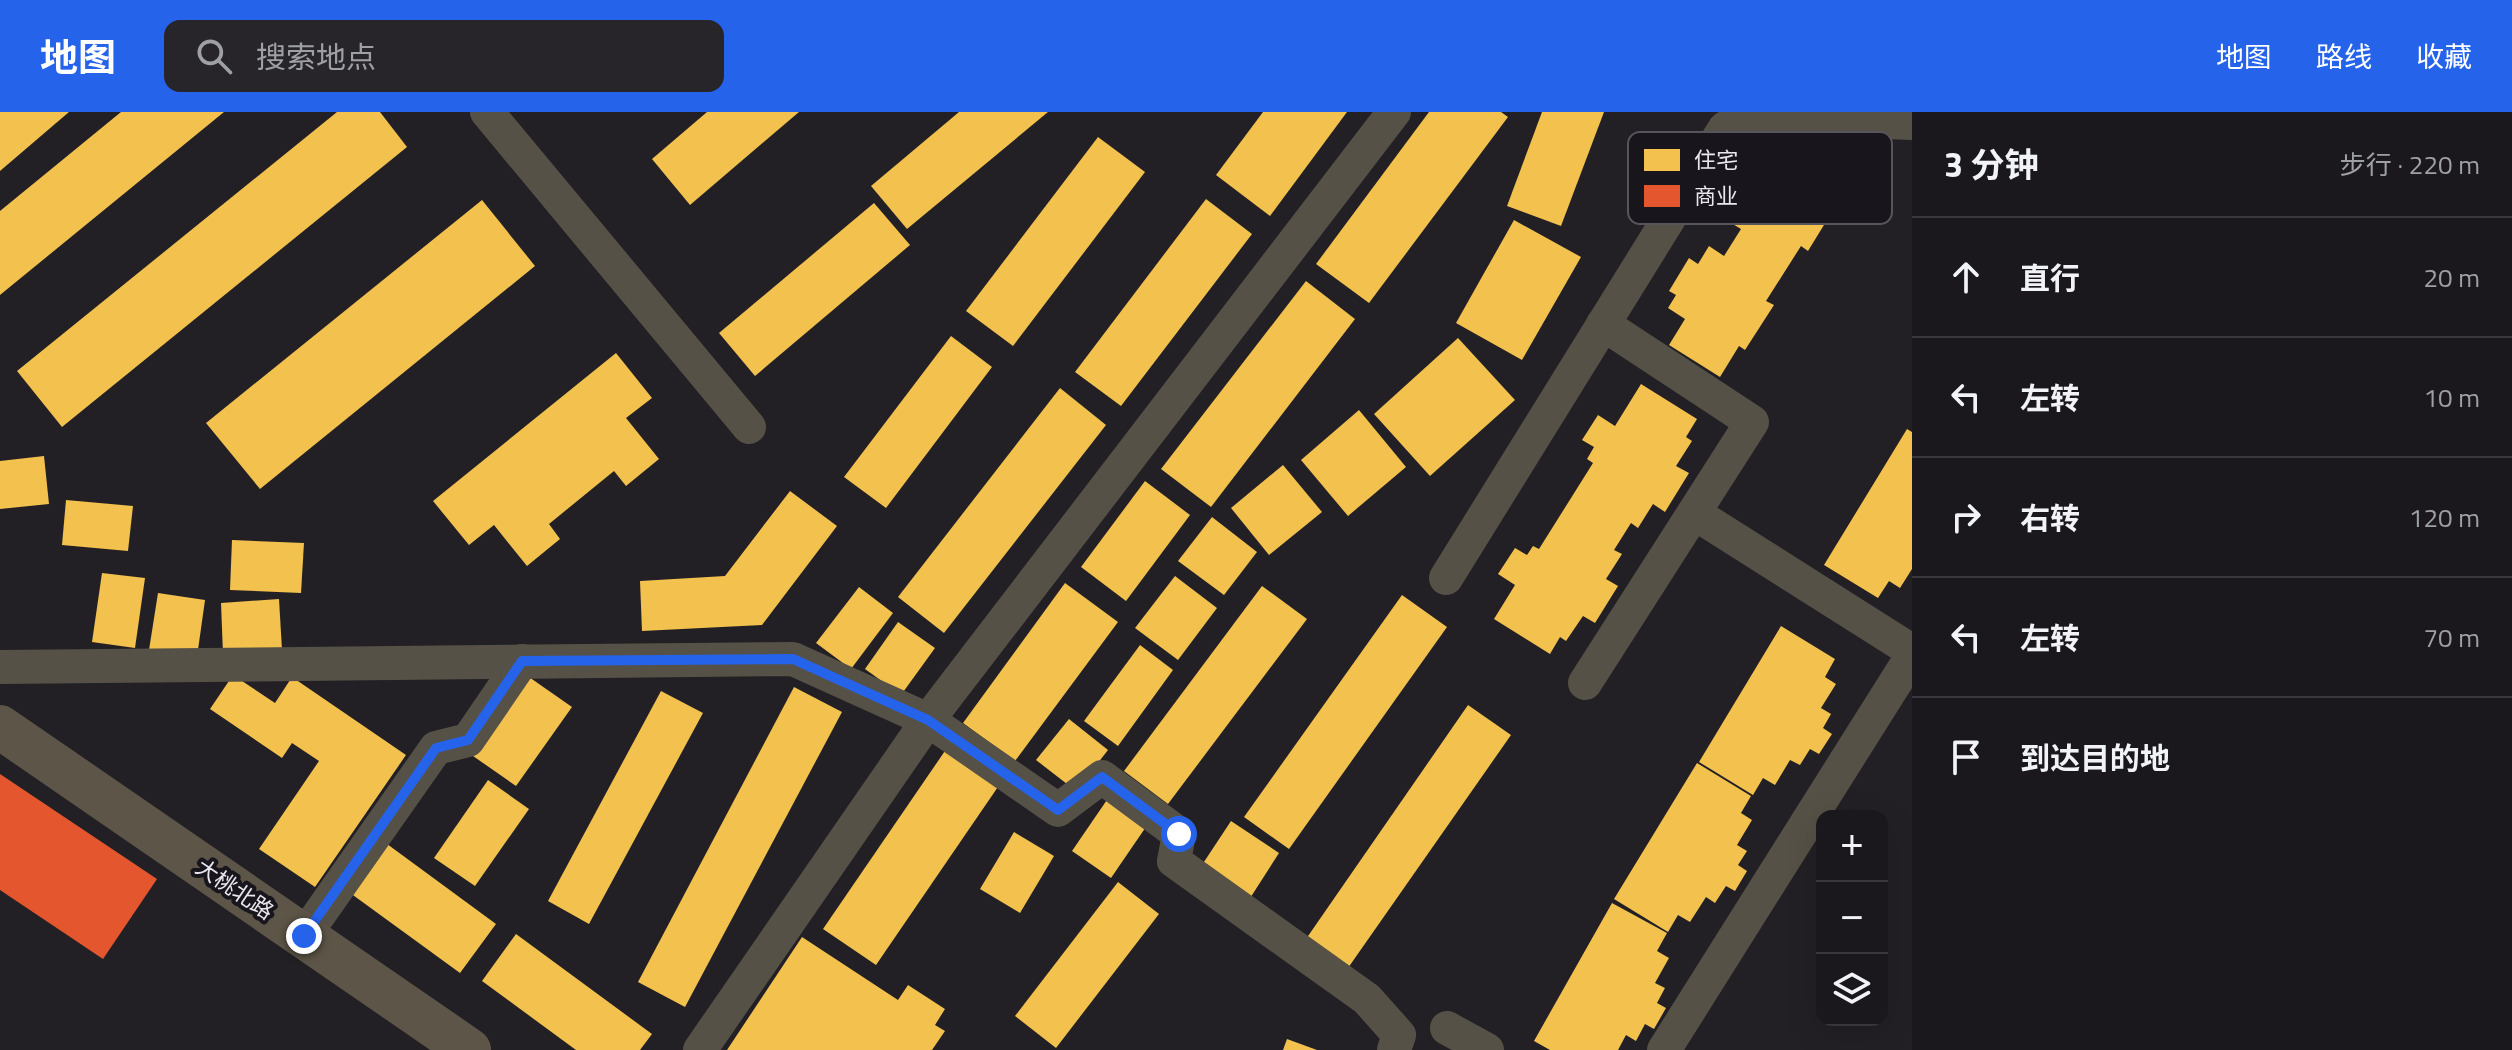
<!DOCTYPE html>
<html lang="zh">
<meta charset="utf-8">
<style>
:root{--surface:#1a181c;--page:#272529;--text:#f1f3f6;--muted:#9fa0a3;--line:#38373b;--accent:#2563eb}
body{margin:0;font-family:"Titillium Web","Noto Sans SC",sans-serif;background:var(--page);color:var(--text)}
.controls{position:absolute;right:24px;bottom:24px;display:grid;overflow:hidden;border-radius:16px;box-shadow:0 8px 32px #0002}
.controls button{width:72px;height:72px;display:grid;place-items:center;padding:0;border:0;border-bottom:2px solid var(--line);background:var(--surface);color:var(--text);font:40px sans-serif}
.stop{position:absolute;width:24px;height:24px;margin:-18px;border:6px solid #2563eb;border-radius:50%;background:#fff}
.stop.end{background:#2563eb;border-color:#fff;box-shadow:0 2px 8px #0008}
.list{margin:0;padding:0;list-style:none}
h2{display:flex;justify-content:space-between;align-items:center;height:104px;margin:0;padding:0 32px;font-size:34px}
h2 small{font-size:26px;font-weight:400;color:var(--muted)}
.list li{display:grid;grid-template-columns:52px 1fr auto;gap:24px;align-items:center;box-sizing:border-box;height:120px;padding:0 32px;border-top:2px solid var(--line)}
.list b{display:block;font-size:30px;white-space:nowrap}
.list em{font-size:26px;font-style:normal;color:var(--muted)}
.icon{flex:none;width:44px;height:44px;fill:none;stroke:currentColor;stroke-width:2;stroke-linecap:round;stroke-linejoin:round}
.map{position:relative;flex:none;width:1912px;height:938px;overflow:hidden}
header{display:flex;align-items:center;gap:48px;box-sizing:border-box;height:112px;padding:0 40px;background:var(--accent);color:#fff}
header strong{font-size:38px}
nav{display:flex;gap:44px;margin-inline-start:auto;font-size:28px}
.search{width:560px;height:72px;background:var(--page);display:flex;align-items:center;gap:20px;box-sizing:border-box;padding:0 28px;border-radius:16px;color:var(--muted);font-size:30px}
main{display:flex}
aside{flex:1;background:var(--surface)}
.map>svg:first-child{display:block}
.homes{fill:#f2c14e}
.shops{fill:#e4572e}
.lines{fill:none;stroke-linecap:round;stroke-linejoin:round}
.street{stroke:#565146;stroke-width:34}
.secondary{stroke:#5d5648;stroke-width:44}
.route{stroke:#2563eb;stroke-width:10}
.labels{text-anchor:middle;stroke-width:8;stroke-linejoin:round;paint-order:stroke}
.street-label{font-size:22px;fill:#e9e7ed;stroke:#18151d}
.key{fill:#18151d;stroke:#57545b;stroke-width:2}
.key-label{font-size:22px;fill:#e9e7ed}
</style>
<header>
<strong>地图</strong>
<div class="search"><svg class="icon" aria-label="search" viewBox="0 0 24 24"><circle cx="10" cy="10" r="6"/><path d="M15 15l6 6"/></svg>搜索地点</div>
<nav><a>地图</a><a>路线</a><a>收藏</a></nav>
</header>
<main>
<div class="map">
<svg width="1912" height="938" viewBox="0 0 1912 938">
<rect width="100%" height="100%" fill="#222025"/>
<!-- homes -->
<g class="homes">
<polygon points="0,0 69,0 0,59"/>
<polygon points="121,0 224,0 0,183 0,99"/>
<polygon points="337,0 380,0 407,35 62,315 17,259"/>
<polygon points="707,0 799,0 690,93 652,47"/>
<polygon points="959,0 1048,0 907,117 871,74"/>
<polygon points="1263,0 1347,0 1270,104 1216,63"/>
<polygon points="1429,0 1501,0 1508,5 1369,191 1316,152"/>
<polygon points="1542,0 1604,0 1561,114 1507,94"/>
<polygon points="1098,25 1145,60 1013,234 966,199"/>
<polygon points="1797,29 1848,61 1829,91 1835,95 1808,139 1801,134 1766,189 1774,193 1745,238 1739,234 1720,265 1669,233 1685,207 1668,196 1676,183 1669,179 1689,146 1698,152 1709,134 1724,144 1741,117 1726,108 1735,93 1726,87 1748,52 1756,56 1765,42 1782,52"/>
<polygon points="1206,87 1252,122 1121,294 1075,260"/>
<polygon points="482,88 535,154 260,377 206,311"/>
<polygon points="874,91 910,133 755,264 719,221"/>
<polygon points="1514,108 1581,145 1522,248 1456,211"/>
<polygon points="1306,169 1355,207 1211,395 1161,357"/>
<polygon points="951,224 992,255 886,396 844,365"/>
<polygon points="1458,226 1515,288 1430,364 1374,302"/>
<polygon points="616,241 652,286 626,306 659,347 626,374 614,359 549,412 560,427 527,454 494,413 469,433 433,389"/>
<polygon points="1641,272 1697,307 1686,325 1692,329 1676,354 1689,361 1665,400 1653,392 1638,416 1631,411 1614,438 1622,442 1606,467 1618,474 1595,511 1583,504 1566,529 1560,525 1550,542 1494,507 1515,473 1498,462 1515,436 1527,443 1533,434 1539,437 1593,351 1587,347 1594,335 1582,328 1598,303 1615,314"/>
<polygon points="1060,276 1106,313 944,521 898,485"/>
<polygon points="1359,298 1406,355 1348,404 1301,348"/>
<polygon points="1907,317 1912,320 1912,457 1900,476 1889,469 1878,486 1824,453"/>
<polygon points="44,344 49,392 0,397 0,349"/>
<polygon points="1283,353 1322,400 1269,443 1231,396"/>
<polygon points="1145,369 1190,403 1126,489 1081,455"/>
<polygon points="790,379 837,414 762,513 642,519 640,469 725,464"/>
<polygon points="66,388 133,394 128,439 62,433"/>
<polygon points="1212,405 1257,440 1224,483 1178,449"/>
<polygon points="232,428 304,431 301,481 230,478"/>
<polygon points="102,461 145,466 135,536 92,530"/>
<polygon points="1175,464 1217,496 1178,548 1135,516"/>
<polygon points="1065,471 1118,510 1015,649 963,611"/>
<polygon points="1262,474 1307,507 1168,692 1124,659"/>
<polygon points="859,475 893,501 851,557 816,531"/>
<polygon points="158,481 205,488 197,545 149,538"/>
<polygon points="1402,483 1447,515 1289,737 1244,705"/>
<polygon points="279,487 282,538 223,542 221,491"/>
<polygon points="898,510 935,536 901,583 865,557"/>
<polygon points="1781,514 1835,547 1825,565 1836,572 1821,596 1831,602 1823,616 1832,622 1819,642 1810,637 1800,653 1790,648 1775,673 1763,666 1753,683 1699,650"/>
<polygon points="1140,533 1173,558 1118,634 1084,609"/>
<polygon points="233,563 275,591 292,565 406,643 315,775 259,737 319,649 292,631 282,646 210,597"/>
<polygon points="529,565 572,595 516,674 473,644"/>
<polygon points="794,575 842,600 685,895 638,870"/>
<polygon points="661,579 703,601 589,812 548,789"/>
<polygon points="1468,593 1511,623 1348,856 1306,827"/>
<polygon points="1069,607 1108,638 1076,679 1036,648"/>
<polygon points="949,633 1002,669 876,853 823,817"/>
<polygon points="1697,651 1751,684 1741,701 1752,708 1737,733 1747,739 1738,753 1747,759 1735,779 1726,774 1715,791 1706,785 1690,810 1678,803 1668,820 1614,787"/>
<polygon points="488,668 529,697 475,774 434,746"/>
<polygon points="1111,682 1150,709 1111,766 1072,739"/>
<polygon points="1231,709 1279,741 1245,794 1196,762"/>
<polygon points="1014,720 1054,744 1020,801 980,777"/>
<polygon points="383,729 496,812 460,861 346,778"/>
<polygon points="1118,770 1159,802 1056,936 1015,904"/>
<polygon points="1612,791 1667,821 1657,839 1669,846 1655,871 1665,876 1657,891 1666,896 1654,917 1645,912 1636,929 1626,923 1618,938 1550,938 1534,929"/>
<polygon points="516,822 652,922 640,938 576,938 482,869"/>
<polygon points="802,825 898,888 908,873 945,897 935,913 945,919 932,938 727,938"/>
<polygon points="1287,927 1317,938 1283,938"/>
</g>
<!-- shops -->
<polygon class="shops" points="0,662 157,767 103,847 0,778"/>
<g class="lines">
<!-- street -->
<g class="street">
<polyline points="487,0 749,315"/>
<polyline points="1694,401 1912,539"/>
<polyline points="1446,466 1725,16 1748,5 1912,11"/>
<polyline points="0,555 793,547 928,608 1058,698 1102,665 1179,722 1174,749 1367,887 1399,923 1394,938"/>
<polyline points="1585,571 1752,310 1603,212"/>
<polyline points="304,824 436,636 468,628 522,549"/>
<polyline points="1447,916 1487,938"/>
<polyline points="700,938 928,608 1394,0"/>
<polyline points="1664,938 1912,544"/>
</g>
<!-- secondary -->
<polyline class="secondary" points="0,615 469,938"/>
</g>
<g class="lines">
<!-- route -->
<polyline class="route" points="304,824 436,636 468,628 522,549 793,547 928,608 1058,698 1102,665 1179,722"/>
</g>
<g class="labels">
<!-- street labels -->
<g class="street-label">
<text transform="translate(235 777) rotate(34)" y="8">大桃北路</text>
</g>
</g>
<!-- legend -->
<rect x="1628" y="20" width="264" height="92" rx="12" class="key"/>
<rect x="1644" y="37" width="36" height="22" fill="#f2c14e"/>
<rect x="1644" y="73" width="36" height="22" fill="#e4572e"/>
<g class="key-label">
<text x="1694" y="56">住宅</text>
<text x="1694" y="92">商业</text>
</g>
</svg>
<div class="controls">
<button>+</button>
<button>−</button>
<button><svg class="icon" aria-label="layers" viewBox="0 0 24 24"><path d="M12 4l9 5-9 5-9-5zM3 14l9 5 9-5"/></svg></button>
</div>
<div class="stop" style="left:1179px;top:722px"></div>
<div class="stop end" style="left:304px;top:824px"></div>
</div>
<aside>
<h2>3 分钟<small>步行 · 220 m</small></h2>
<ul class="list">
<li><svg class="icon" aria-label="ahead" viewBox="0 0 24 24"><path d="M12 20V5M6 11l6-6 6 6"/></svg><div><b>直行</b></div><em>20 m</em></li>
<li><svg class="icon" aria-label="left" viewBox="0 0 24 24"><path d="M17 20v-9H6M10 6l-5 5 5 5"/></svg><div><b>左转</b></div><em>10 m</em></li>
<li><svg class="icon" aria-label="right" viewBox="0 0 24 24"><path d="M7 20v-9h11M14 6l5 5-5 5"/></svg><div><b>右转</b></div><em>120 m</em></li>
<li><svg class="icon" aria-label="left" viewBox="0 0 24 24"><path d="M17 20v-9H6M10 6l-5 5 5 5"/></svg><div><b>左转</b></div><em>70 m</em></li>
<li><svg class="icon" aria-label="arrive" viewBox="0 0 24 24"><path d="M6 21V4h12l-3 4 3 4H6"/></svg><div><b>到达目的地</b></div></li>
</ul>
</aside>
</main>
